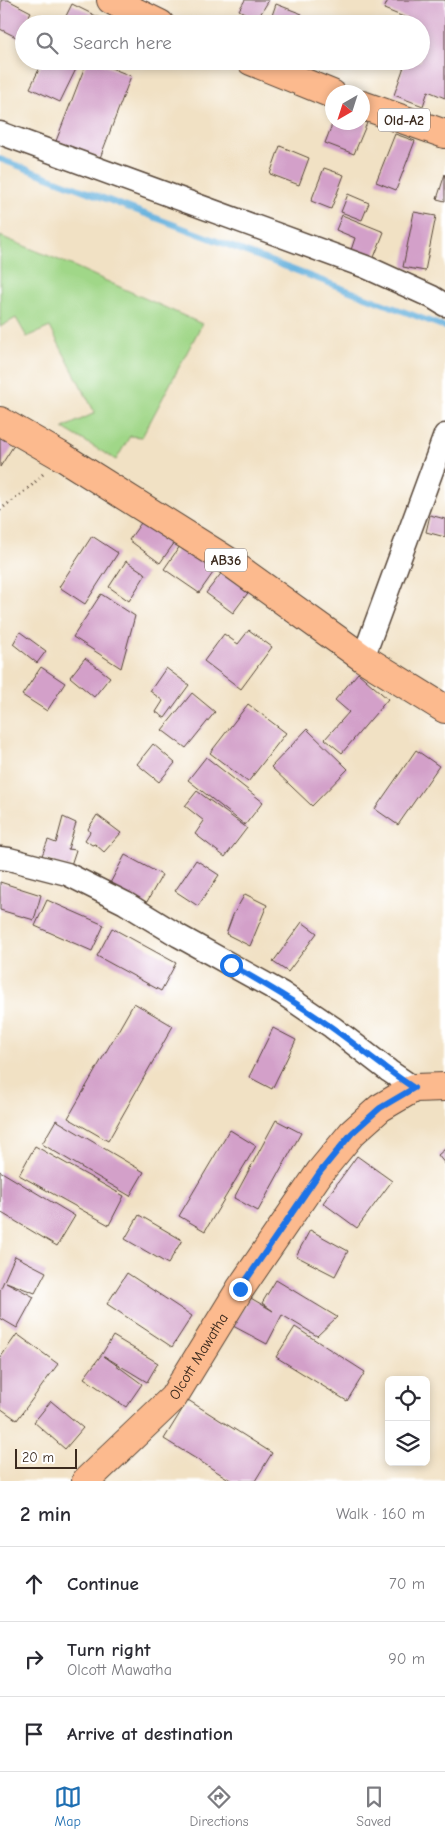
<!DOCTYPE html>
<meta charset="utf-8">
<style>
:root{--surface:#fff;--page:#f7f7f7;--text:#2b2b33;--muted:#7c7c81;--line:#e1e1e2;--accent:#1f6fb2}
body{margin:0;font-family:"Comic Neue",sans-serif;background:var(--page);color:var(--text)}
.controls{position:absolute;right:15px;bottom:15px;display:grid;overflow:hidden;border-radius:8px;box-shadow:0 2px 8px #0003}
.controls button{width:45px;height:45px;display:grid;place-items:center;padding:0;border:0;border-bottom:1px solid var(--line);background:var(--surface);color:var(--text);font:25px sans-serif}
.compass{position:absolute;left:325px;top:85px;width:45px;height:45px;border-radius:50%;background:var(--surface);box-shadow:0 2px 8px #0003;rotate:219deg}
.scale{position:absolute;left:15px;bottom:12px;width:62px;box-sizing:border-box;padding-left:5px;border:2px solid #3b2a1e;border-top:0;font-size:14px;line-height:18px;white-space:nowrap;color:#3b2a1e;-webkit-text-stroke:4px #fff;paint-order:stroke}
.stop{position:absolute;width:15px;height:15px;margin:-11px;border:4px solid #1a73e8;border-radius:50%;background:#fff}
.stop.end{background:#1a73e8;border-color:#fff;box-shadow:0 1px 5px #0008}
.list{margin:0;padding:0;list-style:none}
h2{display:flex;justify-content:space-between;align-items:center;height:65px;margin:0;padding:0 20px;font-size:21px}
h2 small{font-size:16px;font-weight:400;color:var(--muted)}
.list li{display:grid;grid-template-columns:32px 1fr auto;gap:15px;align-items:center;box-sizing:border-box;height:75px;padding:0 20px;border-top:1px solid var(--line)}
.list b{display:block;font-size:19px;white-space:nowrap}
.list p{margin:0;font-size:16px;white-space:nowrap;color:var(--muted)}
.list em{font-size:16px;font-style:normal;color:var(--muted)}
.icon{flex:none;width:28px;height:28px;fill:none;stroke:currentColor;stroke-width:2;stroke-linecap:round;stroke-linejoin:round}
.map{position:relative;flex:none;width:445px;height:1481px;overflow:hidden}
.search{position:absolute;background:var(--surface);box-shadow:0 2px 8px #0003;left:15px;right:15px;top:15px;height:55px;display:flex;align-items:center;gap:12px;box-sizing:border-box;padding:0 18px;border-radius:28px;color:var(--muted);font-size:19px}
.sheet{height:290px;background:var(--surface)}
nav{display:flex;justify-content:space-around;align-items:center;box-sizing:border-box;height:70px;border-top:1px solid var(--line);background:var(--surface);font-size:14px;color:var(--muted)}
nav a{display:grid;justify-items:center;gap:2px}
nav .on{color:var(--accent)}
.map>svg:first-child{display:block}
.green{fill:#a0d788;stroke:#6e8053}
.lines{fill:none;stroke-linecap:round;stroke-linejoin:round}
.stream{stroke:#64b0dd;stroke-width:6}
.building{fill:#d3a0c9}
.minor-casing{stroke:#564537;stroke-width:25}
.major-casing{stroke:#564537;stroke-width:30}
.highway-casing{stroke:#564537;stroke-width:30}
.path{stroke:#564537;stroke-width:3;stroke-dasharray:1 4;stroke-linecap:butt}
.minor{stroke:#fff;stroke-width:22}
.major{stroke:#fcba8e;stroke-width:28}
.highway{stroke:#fcba8e;stroke-width:28}
.route{stroke:#1a73e8;stroke-width:6}
.labels{text-anchor:middle;stroke-width:4.5;stroke-linejoin:round;paint-order:stroke}
.shield{fill:#fff;stroke:#766a62;stroke-width:1}
.shield-label{font-size:14px;font-weight:bold;fill:#3b2a1e}
.street-label{font-size:15px;fill:#3b2a1e;stroke:#fff}
</style>
<div class="map">
<svg width="445" height="1481" viewBox="0 0 445 1481">
<rect width="100%" height="100%" fill="#fff"/>
<filter id="ink" filterUnits="userSpaceOnUse"><feTurbulence type="fractalNoise" baseFrequency=".02" numOctaves="2"/><feDisplacementMap in="SourceGraphic" scale="10" xChannelSelector="R" yChannelSelector="G"/><feConvolveMatrix kernelMatrix="1 2 1 2 8 2 1 2 1" color-interpolation-filters="sRGB"/></filter>
<filter id="wash" filterUnits="userSpaceOnUse"><feTurbulence type="fractalNoise" baseFrequency=".0096" numOctaves="4" result="noise"/><feDisplacementMap in="SourceGraphic" scale="20" xChannelSelector="R" yChannelSelector="G"/><feGaussianBlur stdDeviation="1.12" result="paint"/><feColorMatrix in="noise" values="0 0 0 0 0 0 0 0 0 0 0 0 0 0 0 0 0 1.4 0 .05"/><feComposite in="paint" operator="in"/></filter>
<g filter="url(#wash)">
<rect width="100%" height="100%" fill="#f1e1c4"/>
<!-- green -->
<polygon class="green" points="0,236 71,265 202,324 142,437 130,436 116,460 63,428 95,413 50,327 27,337 16,318 0,327"/>
<g class="lines">
<!-- stream -->
<polyline class="stream" points="0,159 445,327"/>
</g>
<g id="blocks">
<!-- building -->
<g class="building">
<polygon points="1,0 8,0 31,12 24,24 18,38 0,29"/>
<polygon points="245,0 269,0 257,20 239,10"/>
<polygon points="388,0 445,0 445,98 428,91 423,106 394,95 406,61 421,61 421,24 384,9"/>
<polygon points="72,4 102,19 99,24 62,24"/>
<polygon points="276,4 302,14 298,24 269,24"/>
<polygon points="43,61 69,61 78,65 60,102 30,88"/>
<polygon points="87,61 94,61 131,76 100,158 56,141"/>
<polygon points="362,121 367,123 354,154 325,143 333,122 362,122"/>
<polygon points="395,134 415,141 396,190 376,182"/>
<polygon points="280,146 309,158 299,185 270,174"/>
<polygon points="324,168 344,175 331,209 311,201"/>
<polygon points="445,174 445,201 437,199"/>
<polygon points="348,194 369,203 362,220 341,212"/>
<polygon points="414,212 436,216 425,271 403,267"/>
<polygon points="342,215 384,232 371,265 349,256 355,238 336,230"/>
<polygon points="0,436 14,445 0,467"/>
<polygon points="430,515 445,519 445,537 426,532"/>
<polygon points="143,520 175,542 160,563 129,540"/>
<polygon points="92,536 118,553 85,604 59,587"/>
<polygon points="180,546 215,570 199,593 164,569"/>
<polygon points="126,561 146,574 129,601 109,587"/>
<polygon points="223,571 250,590 233,613 206,593"/>
<polygon points="101,594 135,616 121,668 73,637"/>
<polygon points="249,630 272,647 241,689 204,661 224,634 238,644"/>
<polygon points="20,632 46,651 37,663 13,644"/>
<polygon points="85,658 110,677 94,697 70,677"/>
<polygon points="41,667 65,683 47,711 22,695"/>
<polygon points="166,668 189,685 165,718 156,712 163,701 150,691"/>
<polygon points="358,673 388,699 342,753 325,739 349,712 335,700"/>
<polygon points="192,693 215,712 186,748 162,730"/>
<polygon points="248,704 286,733 248,782 210,753"/>
<polygon points="307,729 348,769 312,806 271,767"/>
<polygon points="153,744 175,763 159,782 137,764"/>
<polygon points="416,750 439,766 398,825 375,809"/>
<polygon points="206,757 263,802 245,825 188,780"/>
<polygon points="197,791 247,828 225,857 195,834 204,821 185,806"/>
<polygon points="97,815 121,833 104,852 95,844 92,845 85,840 90,832 88,829"/>
<polygon points="63,817 76,823 68,849 76,850 70,868 41,858 48,840 56,843"/>
<polygon points="125,855 162,875 144,907 108,887"/>
<polygon points="196,860 219,875 198,906 175,891"/>
<polygon points="0,882 41,895 34,920 0,910"/>
<polygon points="245,894 267,905 250,946 226,934 233,915"/>
<polygon points="47,900 104,925 92,951 35,926"/>
<polygon points="302,922 317,933 288,972 273,962"/>
<polygon points="112,928 176,963 161,991 97,956"/>
<polygon points="134,1003 173,1026 108,1141 68,1118"/>
<polygon points="273,1028 296,1040 272,1089 249,1077"/>
<polygon points="56,1120 144,1172 130,1196 42,1144"/>
<polygon points="276,1120 301,1133 258,1211 234,1198"/>
<polygon points="230,1130 256,1146 205,1231 179,1216"/>
<polygon points="35,1146 124,1196 109,1225 19,1175"/>
<polygon points="445,1149 445,1164 438,1155"/>
<polygon points="357,1156 392,1181 357,1228 323,1203"/>
<polygon points="0,1171 75,1216 57,1246 0,1212"/>
<polygon points="139,1215 182,1240 168,1264 125,1239"/>
<polygon points="310,1230 348,1251 335,1276 296,1256"/>
<polygon points="15,1256 46,1272 35,1293 6,1282 34,1297 17,1328 0,1318 0,1290"/>
<polygon points="127,1273 192,1316 172,1347 107,1304"/>
<polygon points="276,1280 337,1317 317,1336 282,1315 267,1344 233,1326 249,1297 273,1311 262,1303"/>
<polygon points="295,1327 365,1372 347,1401 276,1357"/>
<polygon points="17,1334 58,1364 17,1420 0,1408 0,1358"/>
<polygon points="113,1336 158,1363 147,1382 104,1356 142,1384 126,1407 84,1378 102,1354"/>
<polygon points="188,1400 272,1453 255,1481 232,1481 164,1439"/>
<polygon points="51,1401 83,1428 65,1449 34,1422"/>
</g>
</g>
</g>
<g filter="url(#ink)">
<use href="#blocks" fill-opacity="0" stroke="#564537" stroke-width="1"/>
<g class="lines">
<!-- minor casing -->
<g class="minor-casing">
<g id="minor">
<polyline points="0,133 366,267 432,297 445,305"/>
<polyline points="363,658 445,435"/>
<polyline points="0,858 9,859 67,874 125,903 179,936 282,993 332,1027 389,1071 414,1088"/>
</g>
</g>
<!-- major casing -->
<g class="major-casing">
<g id="major">
<polyline points="0,421 61,456 228,561 363,658 445,709"/>
<path id="s1" d="M 86,1481 L 173,1398 L 240,1289 L 320,1172 L 352,1133 L 380,1108 L 414,1088 L 445,1087"/>
</g>
</g>
<!-- highway casing -->
<g class="highway-casing">
<g id="highway">
<polyline points="111,0 160,24"/>
<polyline points="251,61 332,94"/>
<polyline points="362,105 445,134"/>
</g>
</g>
<!-- path -->
<polyline class="path" points="0,510 32,485 44,473"/>
<!-- minor -->
<use href="#minor" class="minor"/>
<!-- major -->
<use href="#major" class="major"/>
<!-- highway -->
<use href="#highway" class="highway"/>
</g>
</g>
<g class="lines" filter="url(#ink)">
<!-- route -->
<path class="route" d="M 231,965 C 265,984 299,1004 331,1027 C 359,1047 385,1069 414,1088 L 380,1108 L 352,1133 L 320,1172 L 240,1289"/>
</g>
<g class="labels">
<!-- shield labels -->
<g class="shield">
<rect x="378" y="108.5" width="52" height="23" rx="4"/>
<rect x="205" y="548.5" width="42" height="23" rx="4"/>
</g>
<g class="shield-label">
<text x="404" y="125">Old-A2</text>
<text x="226" y="565">AB36</text>
</g>
<!-- street labels -->
<g class="street-label">
<text dy="5" stroke="none"><textPath href="#s1" startOffset="169">Olcott Mawatha</textPath></text>
</g>
</g>
</svg>
<div class="controls">
<button><svg class="icon" aria-label="locate" viewBox="0 0 24 24"><circle cx="12" cy="12" r="6"/><path d="M12 2v4M12 18v4M2 12h4M18 12h4"/></svg></button>
<button><svg class="icon" aria-label="layers" viewBox="0 0 24 24"><path d="M12 4l9 5-9 5-9-5zM3 14l9 5 9-5"/></svg></button>
</div>
<svg class="compass" viewBox="-18 -18 36 36"><path d="M0-13l5 13h-10z" fill="#e53935"/><path d="M0 13l5-13h-10z" fill="#7c7c81"/></svg>
<div class="scale">20 m</div>
<div class="stop" style="left:231px;top:965px"></div>
<div class="stop end" style="left:240px;top:1289px"></div>
<div class="search"><svg class="icon" aria-label="search" viewBox="0 0 24 24"><circle cx="10" cy="10" r="6"/><path d="M15 15l6 6"/></svg>Search here</div>
</div>
<section class="sheet">
<h2>2 min<small>Walk · 160 m</small></h2>
<ul class="list">
<li><svg class="icon" aria-label="ahead" viewBox="0 0 24 24"><path d="M12 20V5M6 11l6-6 6 6"/></svg><div><b>Continue</b></div><em>70 m</em></li>
<li><svg class="icon" aria-label="right" viewBox="0 0 24 24"><path d="M7 20v-9h11M14 6l5 5-5 5"/></svg><div><b>Turn right</b><p>Olcott Mawatha</p></div><em>90 m</em></li>
<li><svg class="icon" aria-label="arrive" viewBox="0 0 24 24"><path d="M6 21V4h12l-3 4 3 4H6"/></svg><div><b>Arrive at destination</b></div></li>
</ul>
</section>
<nav>
<a class="on"><svg class="icon" aria-label="map" viewBox="0 0 24 24"><path d="M3 6l6-2 6 2 6-2v14l-6 2-6-2-6 2zM9 4v14M15 6v14"/></svg>Map</a>
<a><svg class="icon" aria-label="directions" viewBox="0 0 24 24"><path d="M12 3l9 9-9 9-9-9zM9 14v-3h6M13 9l2 2-2 2"/></svg>Directions</a>
<a><svg class="icon" aria-label="saved" viewBox="0 0 24 24"><path d="M7 4h10v16l-5-4-5 4z"/></svg>Saved</a>
</nav>
